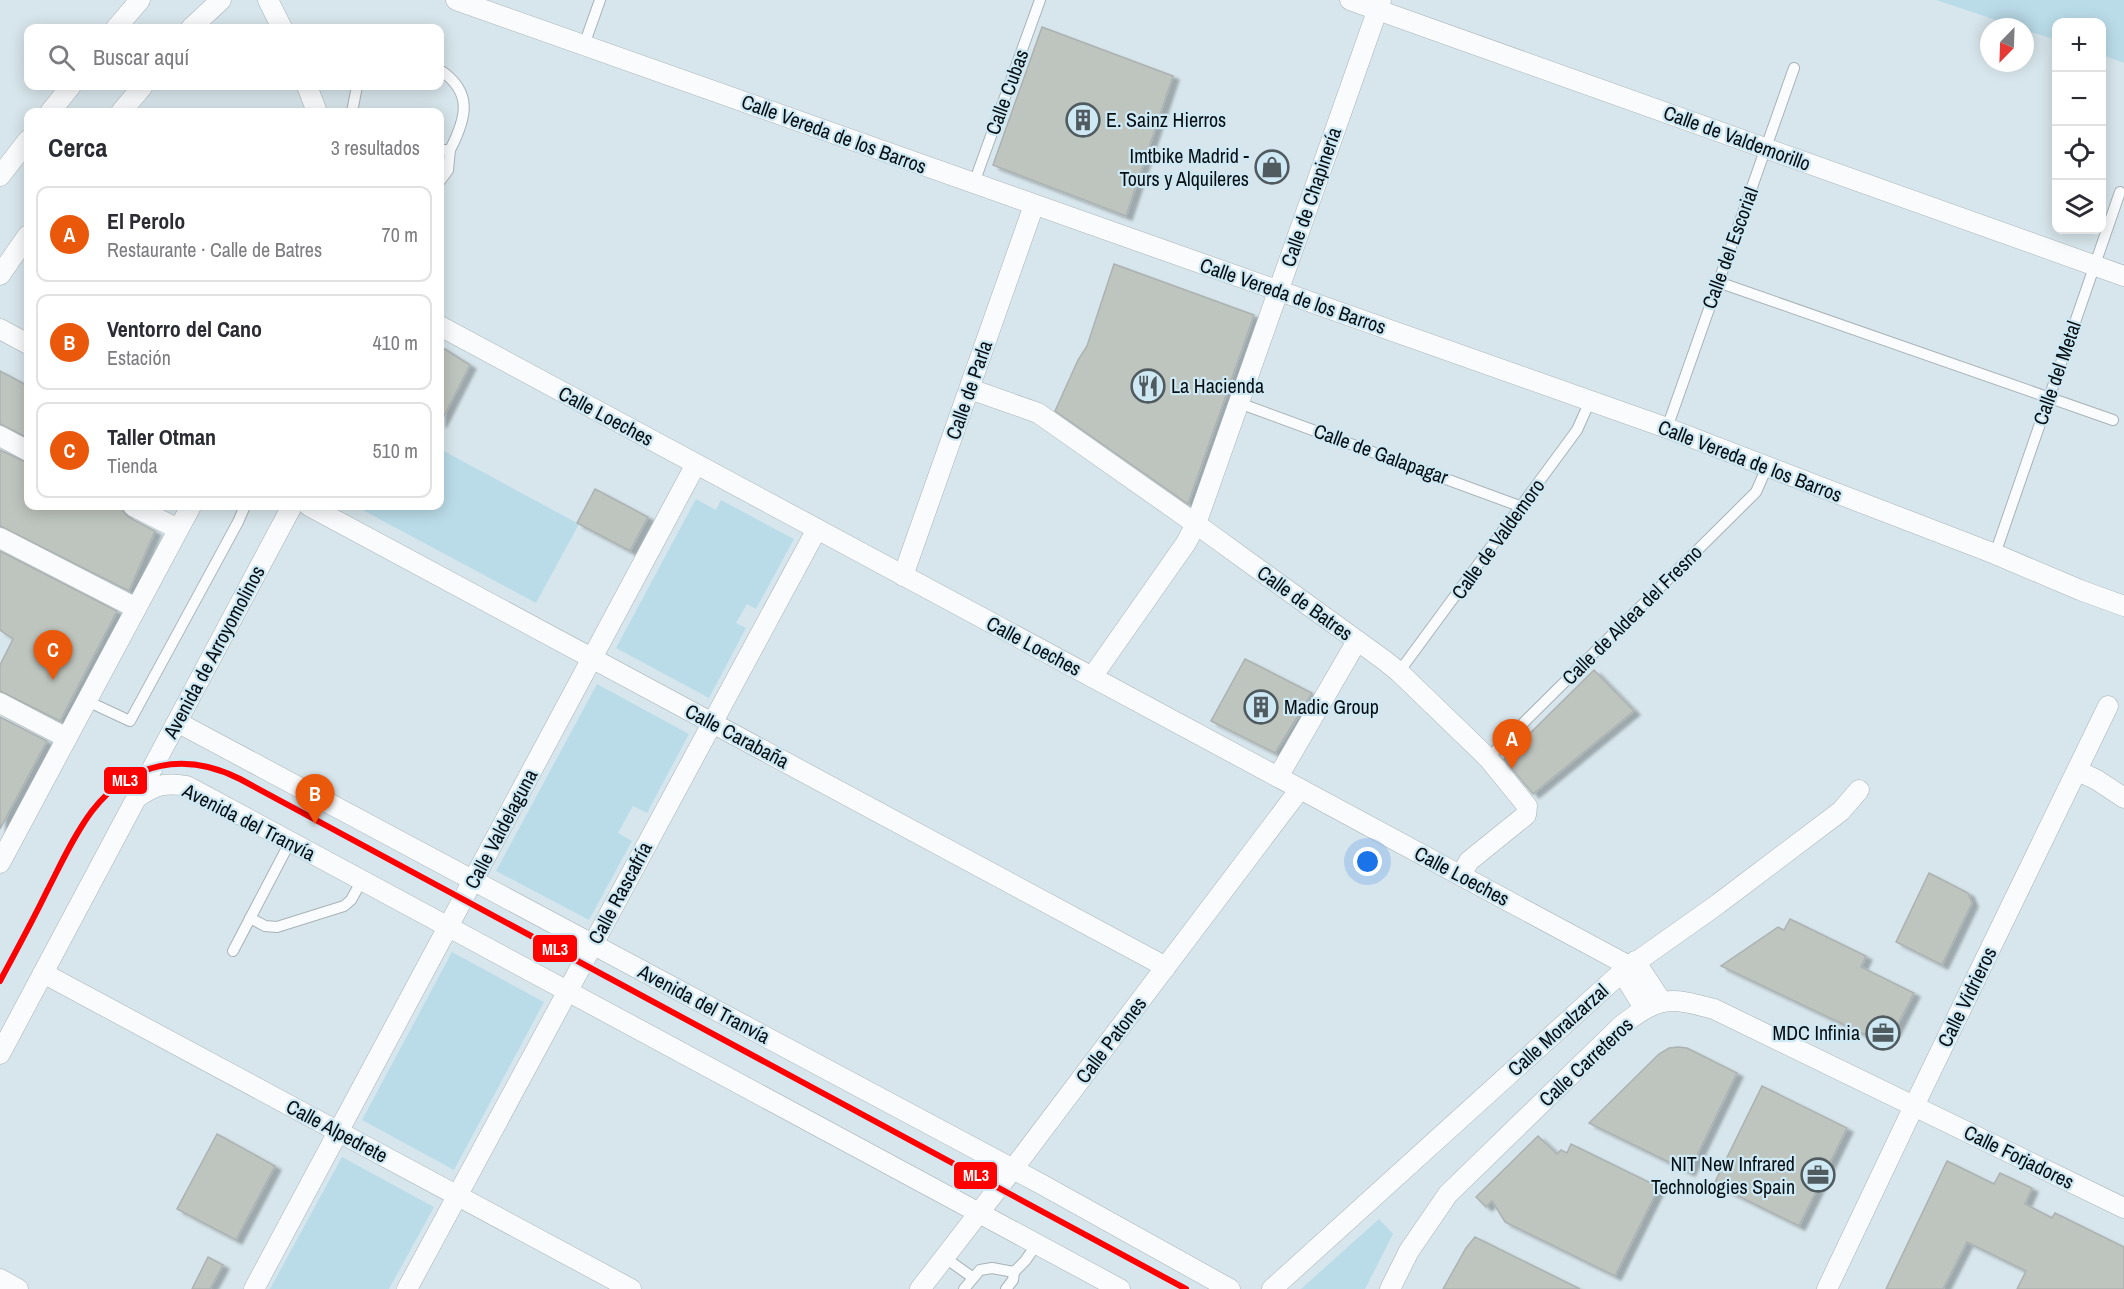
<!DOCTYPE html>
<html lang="es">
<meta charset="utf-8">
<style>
:root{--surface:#fff;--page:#f7f7f7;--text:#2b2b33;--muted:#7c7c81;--line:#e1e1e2;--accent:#ea580c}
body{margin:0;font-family:"Archivo Narrow",sans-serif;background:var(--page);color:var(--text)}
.controls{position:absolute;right:18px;top:18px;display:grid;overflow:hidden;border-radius:12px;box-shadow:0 3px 15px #0003}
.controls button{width:54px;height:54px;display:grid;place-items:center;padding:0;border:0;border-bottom:2px solid var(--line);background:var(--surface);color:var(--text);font:30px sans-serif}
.compass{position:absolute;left:1980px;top:18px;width:54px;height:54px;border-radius:50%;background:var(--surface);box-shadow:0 3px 15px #0003;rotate:203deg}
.you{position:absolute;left:1368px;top:862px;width:21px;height:21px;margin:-15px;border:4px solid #fff;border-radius:50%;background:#1a73e8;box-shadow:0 0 0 9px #1a73e833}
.badge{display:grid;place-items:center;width:39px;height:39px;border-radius:50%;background:var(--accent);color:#fff;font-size:20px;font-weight:700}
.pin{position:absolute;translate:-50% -50px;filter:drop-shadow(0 2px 3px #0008)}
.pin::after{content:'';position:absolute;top:32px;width:21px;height:18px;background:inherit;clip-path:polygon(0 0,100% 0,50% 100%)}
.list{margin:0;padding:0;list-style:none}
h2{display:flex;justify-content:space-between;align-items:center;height:78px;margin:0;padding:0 24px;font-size:26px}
h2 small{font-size:20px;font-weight:400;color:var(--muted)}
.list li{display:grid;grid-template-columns:39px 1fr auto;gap:18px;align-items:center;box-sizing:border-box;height:96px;margin:0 12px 12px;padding:0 12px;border:2px solid var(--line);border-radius:12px}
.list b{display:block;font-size:22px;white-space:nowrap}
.list p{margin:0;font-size:20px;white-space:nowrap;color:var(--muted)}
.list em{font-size:20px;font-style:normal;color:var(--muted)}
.icon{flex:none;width:33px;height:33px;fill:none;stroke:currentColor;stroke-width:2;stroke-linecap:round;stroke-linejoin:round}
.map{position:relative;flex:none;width:2124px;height:1289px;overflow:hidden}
.search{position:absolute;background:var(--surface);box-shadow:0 3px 15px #0003;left:24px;top:24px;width:420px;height:66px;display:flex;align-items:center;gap:15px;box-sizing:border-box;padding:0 21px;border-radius:12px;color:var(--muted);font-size:22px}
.panel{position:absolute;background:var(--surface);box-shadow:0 3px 15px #0003;left:24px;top:108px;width:420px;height:402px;border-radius:12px}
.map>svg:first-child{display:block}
.green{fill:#badce9}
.building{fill:#bec4be;stroke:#acb2b1;stroke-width:1.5;filter:url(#shadow)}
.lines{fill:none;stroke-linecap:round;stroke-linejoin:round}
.lane-casing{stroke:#a8b3b8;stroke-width:12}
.street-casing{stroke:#a8b3b8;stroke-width:21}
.lane{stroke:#f9fbfc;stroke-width:10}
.street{stroke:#f9fbfc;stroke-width:20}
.rail-1-casing{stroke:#cfe9f4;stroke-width:10}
.rail-1{stroke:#f00;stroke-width:6}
.labels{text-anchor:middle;stroke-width:4.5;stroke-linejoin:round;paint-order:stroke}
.street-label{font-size:20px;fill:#081014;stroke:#cfe9f4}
.poi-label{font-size:20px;fill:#081014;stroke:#cfe9f4;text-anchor:start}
.line-badge{stroke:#cfe9f4;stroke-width:2}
.badge-label{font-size:16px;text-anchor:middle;font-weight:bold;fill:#fff}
</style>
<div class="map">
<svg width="2124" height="1289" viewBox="0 0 2124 1289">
<defs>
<filter id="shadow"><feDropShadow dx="6" dy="4" stdDeviation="1.5" flood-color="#0004"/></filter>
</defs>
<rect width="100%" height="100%" fill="#d7e6ec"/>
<!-- green -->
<g class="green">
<polygon points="1936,0 2124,0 2124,63 2102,55 2102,22 2056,22 2056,40 2025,30 2025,27 2017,27"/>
<polygon points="440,449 579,524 536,603 355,506 440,506"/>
<polygon points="696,499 716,510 721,500 794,539 756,609 747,604 736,623 746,628 709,698 616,648"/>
<polygon points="597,684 689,734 647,813 633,806 618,833 632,841 589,920 496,871"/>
<polygon points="452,952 544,1002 454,1170 362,1120"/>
<polygon points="342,1157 434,1207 389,1289 270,1289"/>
<polygon points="1379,1219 1393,1234 1365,1289 1301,1289"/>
</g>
<!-- building -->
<g class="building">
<polygon points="1042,27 1173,76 1126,216 993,165"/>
<polygon points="1114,264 1254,315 1188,504 1055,411 1078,360 1087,346"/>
<polygon points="440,346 470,365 440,424"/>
<polygon points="0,371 28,386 28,438 0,424"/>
<polygon points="0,450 28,463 28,506 119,506 128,517 155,531 129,591 0,526"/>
<polygon points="595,489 648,517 630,551 577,523"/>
<polygon points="0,551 117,611 60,721 0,691 0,665 13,639 0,630"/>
<polygon points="1245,659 1312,693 1275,753 1211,721"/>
<polygon points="1594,670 1634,711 1533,794 1504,759"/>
<polygon points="0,717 47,741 0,829"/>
<polygon points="1929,873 1968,893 1972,903 1942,965 1896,942"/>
<polygon points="1790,919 1866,956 1861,967 1914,993 1894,1032 1884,1038 1872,1038 1721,966 1778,927 1784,930"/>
<polygon points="1678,1047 1687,1048 1737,1073 1689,1172 1589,1123 1659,1054 1669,1048"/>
<polygon points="1762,1086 1847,1128 1799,1226 1714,1184"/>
<polygon points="217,1134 275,1166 236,1240 177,1209"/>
<polygon points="1538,1136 1557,1154 1561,1150 1567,1153 1571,1144 1659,1187 1615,1276 1505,1222 1492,1201 1486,1207 1476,1197"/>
<polygon points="1947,1161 1994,1184 2000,1173 2032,1188 2025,1204 2052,1218 2055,1213 2124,1247 2124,1289 2017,1289 2026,1271 1967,1242 1943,1289 1886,1289"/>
<polygon points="1475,1237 1580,1289 1443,1289 1466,1248"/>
<polygon points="208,1257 223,1265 210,1289 192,1289"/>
</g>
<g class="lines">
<!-- lane casing -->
<g class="lane-casing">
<g id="lane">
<polyline points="584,45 600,0"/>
<path d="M 440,70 C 473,92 467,117 450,150 L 440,150"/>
<polyline points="352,112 357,86"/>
<polyline points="440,181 448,170 450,150"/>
<polyline points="974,183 1040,0"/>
<polyline points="1718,282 2113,420"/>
<polyline points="1239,403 1522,507"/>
<polyline points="1667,428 1794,68"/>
<polyline points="1995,554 2120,192"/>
<polyline points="1399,672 1577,430 1590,401"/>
<polyline points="87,701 130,721 238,522 245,506"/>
<polyline points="1488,758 1756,492 1767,467"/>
<polyline points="250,918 265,926 277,927 344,906 351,900 362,880"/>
<polyline points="233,951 290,842"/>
<polyline points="944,1257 972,1277"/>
<polyline points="964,1289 980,1270 992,1268 1014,1272 1025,1261 1037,1244"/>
<polyline points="1006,1289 1013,1280 1014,1272"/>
</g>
</g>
<!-- street casing -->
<g class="street-casing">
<g id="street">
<polyline points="268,0 282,28"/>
<polyline points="456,0 1667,428 1995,554 2080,590 2124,606"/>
<polyline points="1350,0 2124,276"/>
<polyline points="116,28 140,0"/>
<polyline points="191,28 221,0"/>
<polyline points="307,86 317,112"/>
<polyline points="50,112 71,86"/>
<polyline points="121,112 143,86"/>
<polyline points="0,176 28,140"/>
<polyline points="0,275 28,235"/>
<polyline points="440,326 1629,966"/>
<polyline points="0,329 28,344"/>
<polyline points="970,389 1038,413 1196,524 1384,660 1399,672 1488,758 1527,806 1526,815 1469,861 1461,875"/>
<polyline points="0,436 28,451"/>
<polyline points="133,506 178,529"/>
<polyline points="309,506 1166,967"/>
<polyline points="0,538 136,608"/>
<polyline points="903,576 1034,205"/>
<polyline points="1092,677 1186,543 1196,524 1381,0"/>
<polyline points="0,703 67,738"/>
<polyline points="177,722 1041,1184 1230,1289"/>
<polyline points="2078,771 2097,780 2124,798"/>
<polyline points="1278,777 1357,641"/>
<path d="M 136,798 C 156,785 164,782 187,786 L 1120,1289"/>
<polyline points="0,863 191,506"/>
<polyline points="1635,961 1662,1002"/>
<polyline points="1622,972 1644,1008"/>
<polyline points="43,973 631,1289"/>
<polyline points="0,1054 292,506"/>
<polyline points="0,1279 18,1289"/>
<polyline points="254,1289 696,464"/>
<polyline points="407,1289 817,529"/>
<polyline points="920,1289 1013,1169 1300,789"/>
<polyline points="1272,1289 1622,972 1718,904 1841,811 1859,790"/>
<path d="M 1390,1289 L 1409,1251 L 1448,1194 L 1622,1025 C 1660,996 1669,997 1714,1009 L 2124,1208"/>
<polyline points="1827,1289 1914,1106 2108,706"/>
</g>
</g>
<!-- lane -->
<use href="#lane" class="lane"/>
<!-- street -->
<use href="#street" class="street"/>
<!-- rail-1 casing -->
<g class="rail-1-casing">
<path id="rail-1" d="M 0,981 C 16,951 32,922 47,891 C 61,864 74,835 92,811 C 130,762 185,751 240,779 L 1186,1289"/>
</g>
<!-- rail-1 -->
<use href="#rail-1" class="rail-1"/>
</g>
<!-- icons -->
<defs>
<g id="building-ring" transform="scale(1.725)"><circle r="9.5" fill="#cfe9f4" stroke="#505b60" stroke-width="1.5"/><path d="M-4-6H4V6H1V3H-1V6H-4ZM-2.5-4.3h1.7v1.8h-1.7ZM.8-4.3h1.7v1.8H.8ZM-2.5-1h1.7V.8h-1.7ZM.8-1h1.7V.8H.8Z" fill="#505b60"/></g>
<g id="shop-ring" transform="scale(1.725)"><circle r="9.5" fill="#cfe9f4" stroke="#505b60" stroke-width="1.5"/><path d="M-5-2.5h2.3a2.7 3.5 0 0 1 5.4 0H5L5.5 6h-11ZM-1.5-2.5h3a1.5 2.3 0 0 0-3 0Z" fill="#505b60"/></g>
<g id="restaurant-ring" transform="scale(1.725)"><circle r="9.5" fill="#cfe9f4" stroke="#505b60" stroke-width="1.5"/><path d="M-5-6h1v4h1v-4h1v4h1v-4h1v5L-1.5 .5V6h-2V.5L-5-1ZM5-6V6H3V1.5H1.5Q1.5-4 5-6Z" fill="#505b60"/></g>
<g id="office-ring" transform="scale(1.725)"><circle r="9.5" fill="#cfe9f4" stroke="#505b60" stroke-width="1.5"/><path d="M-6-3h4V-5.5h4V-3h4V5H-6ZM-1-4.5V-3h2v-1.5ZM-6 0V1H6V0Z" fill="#505b60"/></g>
</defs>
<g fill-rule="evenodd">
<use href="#building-ring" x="1083" y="120"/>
<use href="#shop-ring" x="1272" y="167"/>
<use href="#restaurant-ring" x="1148" y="386"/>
<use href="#building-ring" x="1261" y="707"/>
<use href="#office-ring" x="1883" y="1033"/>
<use href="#office-ring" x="1818" y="1175"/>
</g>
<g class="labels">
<!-- street labels -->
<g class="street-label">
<text transform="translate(1007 92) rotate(-70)" y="7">Calle Cubas</text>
<text transform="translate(834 134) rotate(20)" y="7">Calle Vereda de los Barros</text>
<text transform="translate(1737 138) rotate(20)" y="7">Calle de Valdemorillo</text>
<text transform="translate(1311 197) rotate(-71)" y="7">Calle de Chapinería</text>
<text transform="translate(1730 248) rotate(-70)" y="7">Calle del Escorial</text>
<text transform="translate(1293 296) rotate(19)" y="7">Calle Vereda de los Barros</text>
<text transform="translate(2057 373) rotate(-71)" y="7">Calle del Metal</text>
<text transform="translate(969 390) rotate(-71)" y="7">Calle de Parla</text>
<text transform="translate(606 416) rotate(28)" y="7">Calle Loeches</text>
<text transform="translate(1381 454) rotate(20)" y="7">Calle de Galapagar</text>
<text transform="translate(1750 461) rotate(21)" y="7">Calle Vereda de los Barros</text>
<text transform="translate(1498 539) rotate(-54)" y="7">Calle de Valdemoro</text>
<text transform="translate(1305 603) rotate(36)" y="7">Calle de Batres</text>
<text transform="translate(1632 615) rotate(-45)" y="7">Calle de Aldea del Fresno</text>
<text transform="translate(1034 646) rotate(28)" y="7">Calle Loeches</text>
<text transform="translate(214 652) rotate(-62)" y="7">Avenida de Arroyomolinos</text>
<text transform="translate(737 736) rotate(28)" y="7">Calle Carabaña</text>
<text transform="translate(249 822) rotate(27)" y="7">Avenida del Tranvía</text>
<text transform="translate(501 829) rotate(-62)" y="7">Calle Valdelaguna</text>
<text transform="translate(1462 876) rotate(28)" y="7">Calle Loeches</text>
<text transform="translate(620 893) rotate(-62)" y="7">Calle Rascafría</text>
<text transform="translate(1967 997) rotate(-64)" y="7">Calle Vidrieros</text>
<text transform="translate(704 1004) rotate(28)" y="7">Avenida del Tranvía</text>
<text transform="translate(1558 1030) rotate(-42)" y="7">Calle Moralzarzal</text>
<text transform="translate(1111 1040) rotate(-53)" y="7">Calle Patones</text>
<text transform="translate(1586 1062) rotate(-43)" y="7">Calle Carreteros</text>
<text transform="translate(337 1131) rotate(28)" y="7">Calle Alpedrete</text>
<text transform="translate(2019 1157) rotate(26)" y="7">Calle Forjadores</text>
</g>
<!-- poi labels -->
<g class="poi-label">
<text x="1106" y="127">E. Sainz Hierros</text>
<text x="1249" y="163" text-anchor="end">Imtbike Madrid -<tspan x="1249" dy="23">Tours y Alquileres</tspan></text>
<text x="1171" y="393">La Hacienda</text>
<text x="1284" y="714">Madic Group</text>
<text x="1860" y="1040" text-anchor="end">MDC Infinia</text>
<text x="1795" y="1171" text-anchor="end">NIT New Infrared<tspan x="1795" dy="23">Technologies Spain</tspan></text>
</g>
</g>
<g class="line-badge">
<rect x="103" y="766" width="45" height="29" rx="6" fill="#f00"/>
<rect x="532" y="934" width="46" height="29" rx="6" fill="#f00"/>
<rect x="953" y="1161" width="45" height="29" rx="6" fill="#f00"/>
</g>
<g class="badge-label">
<text x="125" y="786">ML3</text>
<text x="555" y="955">ML3</text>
<text x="976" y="1181">ML3</text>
</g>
</svg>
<div class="controls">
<button>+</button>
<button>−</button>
<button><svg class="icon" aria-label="locate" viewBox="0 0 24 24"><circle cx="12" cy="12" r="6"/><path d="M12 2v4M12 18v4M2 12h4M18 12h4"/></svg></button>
<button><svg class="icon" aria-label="layers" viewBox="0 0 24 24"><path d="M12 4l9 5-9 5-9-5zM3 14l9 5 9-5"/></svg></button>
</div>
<svg class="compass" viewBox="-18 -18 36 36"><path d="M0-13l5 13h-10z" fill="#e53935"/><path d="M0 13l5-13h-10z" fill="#7c7c81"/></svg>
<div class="you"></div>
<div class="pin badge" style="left:1512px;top:769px">A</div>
<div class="pin badge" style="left:315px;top:824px">B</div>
<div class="pin badge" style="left:53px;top:680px">C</div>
<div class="search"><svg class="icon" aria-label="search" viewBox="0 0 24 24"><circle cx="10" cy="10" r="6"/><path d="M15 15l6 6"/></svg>Buscar aquí</div>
<section class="panel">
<h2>Cerca<small>3 resultados</small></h2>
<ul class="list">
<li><span class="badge">A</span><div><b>El Perolo</b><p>Restaurante · Calle de Batres</p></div><em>70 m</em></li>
<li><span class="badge">B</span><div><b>Ventorro del Cano</b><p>Estación</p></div><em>410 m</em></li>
<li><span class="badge">C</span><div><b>Taller Otman</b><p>Tienda</p></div><em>510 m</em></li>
</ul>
</section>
</div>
